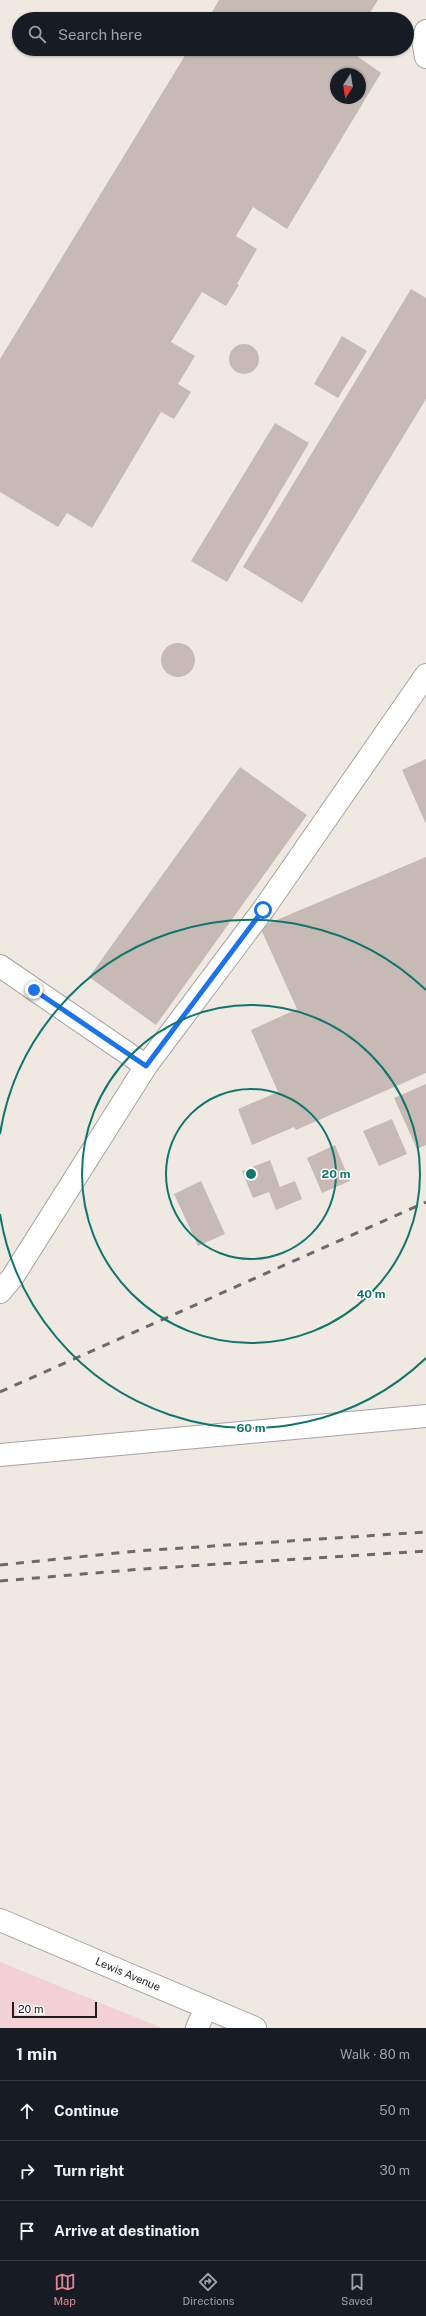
<!DOCTYPE html>
<meta charset="utf-8">
<style>
:root{--surface:#171b24;--page:#242831;--text:#f1f3f6;--muted:#9ea1a6;--line:#363941;--accent:#df8695}
body{margin:0;font-family:"Public Sans",sans-serif;background:var(--page);color:var(--text)}
.compass{position:absolute;left:330px;top:68px;width:36px;height:36px;border-radius:50%;background:var(--surface);box-shadow:0 1px 3px #0004;rotate:192deg}
.scale{position:absolute;left:12px;bottom:10px;width:85px;box-sizing:border-box;padding-left:4px;border:2px solid #1d1d1d;border-top:0;font-size:11px;line-height:14px;white-space:nowrap;color:#1d1d1d;-webkit-text-stroke:3px #fff;paint-order:stroke}
.stop{position:absolute;width:12px;height:12px;margin:-9px;border:3px solid #1a73e8;border-radius:50%;background:#fff}
.stop.end{background:#1a73e8;border-color:#fff;box-shadow:0 1px 4px #0008}
.list{margin:0;padding:0;list-style:none}
h2{display:flex;justify-content:space-between;align-items:center;height:52px;margin:0;padding:0 16px;font-size:17px}
h2 small{font-size:13px;font-weight:400;color:var(--muted)}
.list li{display:grid;grid-template-columns:26px 1fr auto;gap:12px;align-items:center;box-sizing:border-box;height:60px;padding:0 16px;border-top:1px solid var(--line)}
.list b{display:block;font-size:15px;white-space:nowrap}
.list em{font-size:13px;font-style:normal;color:var(--muted)}
.icon{flex:none;width:22px;height:22px;fill:none;stroke:currentColor;stroke-width:2;stroke-linecap:round;stroke-linejoin:round}
.map{position:relative;flex:none;width:426px;height:2028px;overflow:hidden}
.search{position:absolute;background:var(--surface);box-shadow:0 1px 3px #0004;left:12px;right:12px;top:12px;height:44px;display:flex;align-items:center;gap:10px;box-sizing:border-box;padding:0 14px;border-radius:22px;color:var(--muted);font-size:15px}
.sheet{height:232px;background:var(--surface)}
nav{display:flex;justify-content:space-around;align-items:center;box-sizing:border-box;height:56px;border-top:1px solid var(--line);background:var(--surface);font-size:11px;color:var(--muted)}
nav a{display:grid;justify-items:center;gap:2px}
nav .on{color:var(--accent)}
.map>svg:first-child{display:block}
.commercial{fill:#f2d0d3}
.building{fill:#c7bab5;fill-rule:evenodd}
.lines{fill:none;stroke-linecap:round;stroke-linejoin:round}
.minor-casing{stroke:#a4a4a4;stroke-width:24}
.minor{stroke:#fff;stroke-width:22}
.rail{stroke:#6b6b6b;stroke-width:3;stroke-dasharray:8 8;stroke-linecap:butt}
.route{stroke:#1a73e8;stroke-width:5}
.ring{fill:none;stroke:#0f766e;stroke-width:2}
.labels{text-anchor:middle;stroke-width:3;stroke-linejoin:round;paint-order:stroke}
.street-label{font-size:11px;fill:#1d1d1d;stroke:#fff}
.centre{fill:#0f766e;stroke:#fff;stroke-width:2}
.ring-label{font-size:12px;text-anchor:middle;font-weight:bold;fill:#0f766e;stroke:#fff;stroke-width:3;stroke-linejoin:round;paint-order:stroke}
</style>
<div class="map">
<svg width="426" height="2028" viewBox="0 0 426 2028">
<rect width="100%" height="100%" fill="#efe9e2"/>
<!-- commercial -->
<polygon class="commercial" points="0,1962 162,2028 0,2028"/>
<!-- building -->
<g class="building">
<polygon points="219,0 378,0 366,19 208,19"/>
<path d="M 189,49 L 347,49 L 381,73 L 287,229 L 253,207 L 236,236 L 257,249 L 237,284 L 239,285 L 226,306 L 202,292 L 171,342 L 195,356 L 178,384 L 191,392 L 174,419 L 161,412 L 92,528 L 67,513 L 58,527 L 0,492 L 0,359 ZM 336,74 L 360,74 L 360,98 L 336,98 Z"/>
<polygon points="411,289 426,298 426,399 302,603 243,567"/>
<polygon points="342,336 367,351 338,398 314,384"/>
<circle cx="244" cy="359" r="15"/>
<polygon points="275,423 309,443 227,582 191,561"/>
<circle cx="178" cy="660" r="17"/>
<polygon points="426,759 426,824 402,770"/>
<polygon points="240,767 307,815 156,1025 89,977"/>
<polygon points="426,857 426,1073 296,1130 294,1127 252,1145 238,1109 278,1092 251,1030 297,1009 260,927"/>
<polygon points="426,1084 426,1145 417,1149 394,1098"/>
<polygon points="392,1119 407,1154 379,1166 363,1131"/>
<polygon points="335,1145 350,1181 322,1193 307,1158"/>
<polygon points="270,1160 280,1187 295,1181 302,1199 276,1210 269,1192 253,1198 242,1171"/>
<polygon points="201,1181 225,1234 198,1246 174,1194"/>
</g>
<g class="lines">
<!-- minor casing -->
<g class="minor-casing">
<g id="minor">
<polyline points="426,31 423,40 426,57"/>
<polyline points="0,966 146,1066"/>
<polyline points="0,1292 12,1278 146,1066 263,910 426,675"/>
<polyline points="0,1455 426,1416"/>
<polyline points="0,1920 255,2028"/>
<polyline points="197,2028 206,2007"/>
</g>
</g>
<!-- minor -->
<use href="#minor" class="minor"/>
<!-- rail -->
<g class="rail">
<polyline points="0,1392 426,1202"/>
<polyline points="0,1565 137,1551 426,1532"/>
<polyline points="0,1581 142,1569 426,1551"/>
</g>
</g>
<g class="lines">
<!-- route -->
<polyline class="route" points="34,990 146,1066 263,910"/>
</g>
<!-- distance rings -->
<g class="ring">
<circle cx="251" cy="1174" r="85"/>
<circle cx="251" cy="1174" r="169"/>
<path d="M426 1358A254 254 0 0 1 0 1214M0 1134A254 254 0 0 1 426 990"/>
</g>
<g class="labels">
<!-- street labels -->
<g class="street-label">
<text transform="translate(128 1974) rotate(23)" y="4">Lewis Avenue</text>
</g>
</g>
<circle cx="251" cy="1174" r="6" class="centre"/>
<g class="ring-label">
<text x="336" y="1178">20 m</text>
<text x="371" y="1298">40 m</text>
<text x="251" y="1432">60 m</text>
</g>
</svg>
<svg class="compass" viewBox="-18 -18 36 36"><path d="M0-13l5 13h-10z" fill="#e53935"/><path d="M0 13l5-13h-10z" fill="#9ea1a6"/></svg>
<div class="scale">20 m</div>
<div class="stop" style="left:263px;top:910px"></div>
<div class="stop end" style="left:34px;top:990px"></div>
<div class="search"><svg class="icon" aria-label="search" viewBox="0 0 24 24"><circle cx="10" cy="10" r="6"/><path d="M15 15l6 6"/></svg>Search here</div>
</div>
<section class="sheet">
<h2>1 min<small>Walk · 80 m</small></h2>
<ul class="list">
<li><svg class="icon" aria-label="ahead" viewBox="0 0 24 24"><path d="M12 20V5M6 11l6-6 6 6"/></svg><div><b>Continue</b></div><em>50 m</em></li>
<li><svg class="icon" aria-label="right" viewBox="0 0 24 24"><path d="M7 20v-9h11M14 6l5 5-5 5"/></svg><div><b>Turn right</b></div><em>30 m</em></li>
<li><svg class="icon" aria-label="arrive" viewBox="0 0 24 24"><path d="M6 21V4h12l-3 4 3 4H6"/></svg><div><b>Arrive at destination</b></div></li>
</ul>
</section>
<nav>
<a class="on"><svg class="icon" aria-label="map" viewBox="0 0 24 24"><path d="M3 6l6-2 6 2 6-2v14l-6 2-6-2-6 2zM9 4v14M15 6v14"/></svg>Map</a>
<a><svg class="icon" aria-label="directions" viewBox="0 0 24 24"><path d="M12 3l9 9-9 9-9-9zM9 14v-3h6M13 9l2 2-2 2"/></svg>Directions</a>
<a><svg class="icon" aria-label="saved" viewBox="0 0 24 24"><path d="M7 4h10v16l-5-4-5 4z"/></svg>Saved</a>
</nav>
